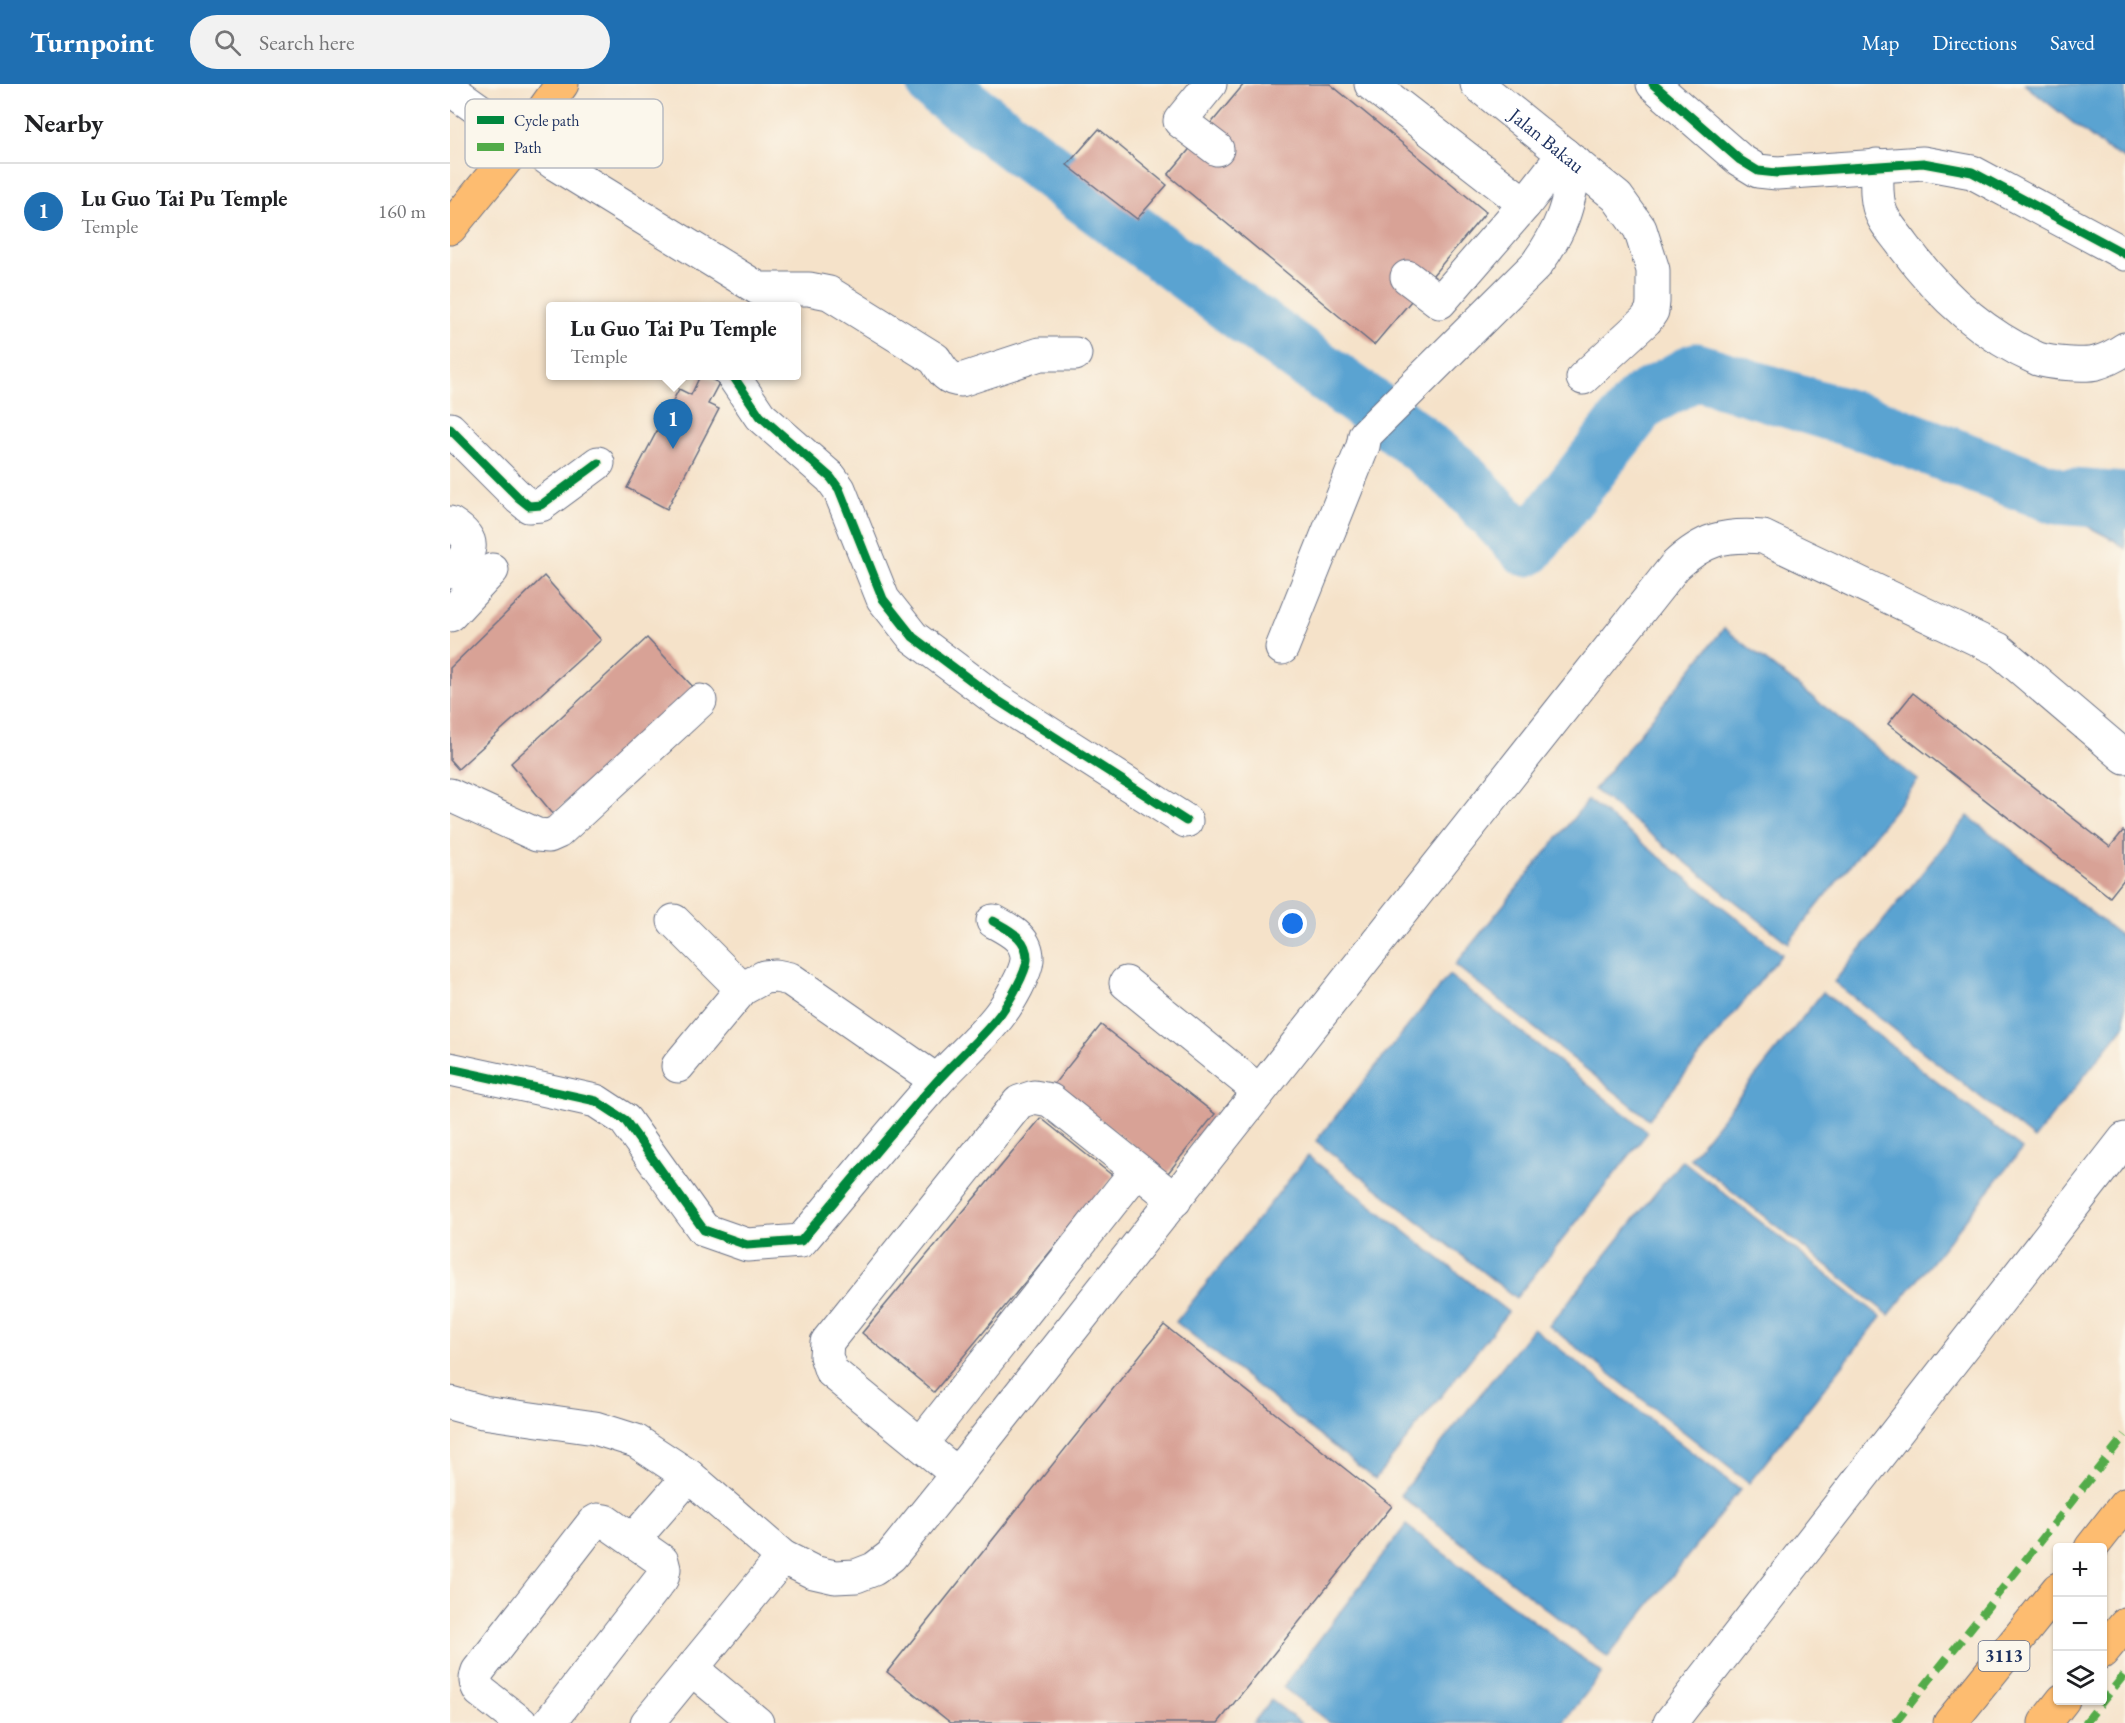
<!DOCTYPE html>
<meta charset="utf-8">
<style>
:root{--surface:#fff;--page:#f2f2f2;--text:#202124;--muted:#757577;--line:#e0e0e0;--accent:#1f6fb2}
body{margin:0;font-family:"EB Garamond",serif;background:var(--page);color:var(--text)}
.controls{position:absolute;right:18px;bottom:18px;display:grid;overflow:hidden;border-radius:6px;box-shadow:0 2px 4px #0004}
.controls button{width:54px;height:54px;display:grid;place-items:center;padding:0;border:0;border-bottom:2px solid var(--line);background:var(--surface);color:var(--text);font:30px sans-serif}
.you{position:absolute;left:843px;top:840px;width:21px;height:21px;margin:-15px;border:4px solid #fff;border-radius:50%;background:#1a73e8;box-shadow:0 0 0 9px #1a73e833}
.badge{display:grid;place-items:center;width:39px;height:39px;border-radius:50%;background:var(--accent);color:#fff;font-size:20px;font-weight:700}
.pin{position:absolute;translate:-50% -50px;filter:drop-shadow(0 2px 3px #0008)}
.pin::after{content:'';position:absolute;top:32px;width:21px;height:18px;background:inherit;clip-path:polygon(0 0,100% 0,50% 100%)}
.popup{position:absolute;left:96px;top:218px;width:255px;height:78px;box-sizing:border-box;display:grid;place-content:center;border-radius:6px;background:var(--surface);filter:drop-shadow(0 2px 4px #0005);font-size:20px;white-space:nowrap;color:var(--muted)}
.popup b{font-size:22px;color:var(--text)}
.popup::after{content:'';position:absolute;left:50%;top:100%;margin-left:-12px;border:12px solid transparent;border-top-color:var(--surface)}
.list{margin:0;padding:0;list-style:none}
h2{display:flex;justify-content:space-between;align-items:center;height:78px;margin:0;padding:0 24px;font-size:26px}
h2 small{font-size:20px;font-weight:400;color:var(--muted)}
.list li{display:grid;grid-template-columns:39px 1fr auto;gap:18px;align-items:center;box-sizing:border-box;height:96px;padding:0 24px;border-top:2px solid var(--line)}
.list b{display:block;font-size:22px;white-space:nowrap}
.list p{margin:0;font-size:20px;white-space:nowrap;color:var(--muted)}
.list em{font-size:20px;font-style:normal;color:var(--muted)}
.icon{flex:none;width:33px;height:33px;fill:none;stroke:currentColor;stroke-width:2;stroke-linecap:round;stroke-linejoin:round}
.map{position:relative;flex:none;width:1675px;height:1639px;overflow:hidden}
header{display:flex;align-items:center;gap:36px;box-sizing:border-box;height:84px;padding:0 30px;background:var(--accent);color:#fff}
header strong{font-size:28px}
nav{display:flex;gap:33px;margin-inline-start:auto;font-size:21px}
.search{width:420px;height:54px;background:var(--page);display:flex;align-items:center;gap:15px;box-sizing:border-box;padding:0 21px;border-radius:33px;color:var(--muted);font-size:22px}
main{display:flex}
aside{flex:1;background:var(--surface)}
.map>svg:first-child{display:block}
.water{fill:#5aa3d1;stroke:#3a6998;stroke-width:1.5}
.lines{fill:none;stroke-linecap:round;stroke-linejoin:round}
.river{stroke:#5aa3d1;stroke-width:57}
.building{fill:#d8a296}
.minor-casing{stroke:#676e83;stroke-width:35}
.major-casing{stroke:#676e83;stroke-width:35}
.highway-casing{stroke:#676e83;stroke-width:35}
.minor{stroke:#fff;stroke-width:33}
.major{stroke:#fdbc70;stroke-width:33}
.highway{stroke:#fdbc70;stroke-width:33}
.quiet{stroke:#52ab49;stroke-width:8;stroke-dasharray:15 8;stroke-linecap:butt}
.cycleway-casing{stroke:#fbf7ec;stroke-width:13}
.cycleway{stroke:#00873e;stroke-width:9}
.labels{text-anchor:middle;stroke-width:4.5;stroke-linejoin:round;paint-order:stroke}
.shield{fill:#fbf7ec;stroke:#5e6b89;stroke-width:1.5}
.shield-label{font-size:18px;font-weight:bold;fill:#1b2f5e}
.street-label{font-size:20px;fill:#1b2f5e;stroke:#fbf7ec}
.key{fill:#fbf7ec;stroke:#b8bbc1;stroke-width:1.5}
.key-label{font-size:16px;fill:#1b2f5e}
</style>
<header>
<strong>Turnpoint</strong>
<div class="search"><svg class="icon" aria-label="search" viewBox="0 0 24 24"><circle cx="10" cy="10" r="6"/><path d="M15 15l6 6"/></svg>Search here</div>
<nav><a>Map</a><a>Directions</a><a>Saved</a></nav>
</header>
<main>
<aside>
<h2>Nearby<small></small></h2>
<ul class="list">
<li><span class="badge">1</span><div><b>Lu Guo Tai Pu Temple</b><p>Temple</p></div><em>160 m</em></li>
</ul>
</aside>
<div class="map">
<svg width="1675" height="1639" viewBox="0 0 1675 1639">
<rect width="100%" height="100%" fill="#fbf7ec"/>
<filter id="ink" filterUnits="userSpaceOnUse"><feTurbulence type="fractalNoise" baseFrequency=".0167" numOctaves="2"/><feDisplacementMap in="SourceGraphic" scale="12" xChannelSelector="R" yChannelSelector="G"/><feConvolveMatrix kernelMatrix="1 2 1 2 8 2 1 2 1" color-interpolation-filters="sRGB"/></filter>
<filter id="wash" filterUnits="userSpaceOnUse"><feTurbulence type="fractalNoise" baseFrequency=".008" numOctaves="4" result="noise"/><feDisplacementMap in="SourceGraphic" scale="24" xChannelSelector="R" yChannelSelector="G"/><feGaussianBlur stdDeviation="1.35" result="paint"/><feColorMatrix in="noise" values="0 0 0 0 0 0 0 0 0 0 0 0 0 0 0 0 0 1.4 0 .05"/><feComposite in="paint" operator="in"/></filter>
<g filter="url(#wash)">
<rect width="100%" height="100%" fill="#f5e2c9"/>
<!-- water -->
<g class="water">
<polygon points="1574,0 1675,0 1675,75 1655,64"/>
<polygon points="1675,393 1675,465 1664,456 1604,425 1607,412 1619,404"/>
<polygon points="1274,544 1468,696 1338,859 1144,706"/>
<polygon points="1138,716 1332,870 1199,1035 1005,881"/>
<polygon points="1518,732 1675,855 1675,941 1584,1055 1384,898"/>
<polygon points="999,891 1198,1048 1066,1214 866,1057"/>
<polygon points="1373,908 1572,1065 1439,1231 1240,1074"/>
<polygon points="858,1072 1058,1228 925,1395 726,1238"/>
<polygon points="1232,1076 1431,1233 1299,1399 1099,1242"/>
<polygon points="1083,1244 1290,1406 1158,1573 950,1411"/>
<polygon points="956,1441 1152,1589 1113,1639 880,1639 833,1603"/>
<polygon points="821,1616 851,1639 803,1639"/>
</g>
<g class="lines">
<!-- river -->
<polyline class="river" points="485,0 798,234 944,339 1007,390 1077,464 1192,317 1246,287 1424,342 1607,412 1675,417"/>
</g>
<g id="blocks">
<!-- building -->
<g class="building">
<polygon points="794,0 880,0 1036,128 924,261 718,91"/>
<polygon points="649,45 717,101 687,135 617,81"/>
<polygon points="250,292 255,292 269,299 258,320 269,325 217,425 177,404 229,305 241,311"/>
<polygon points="94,492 151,556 8,685 0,676 0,584"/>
<polygon points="197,554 245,605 103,730 61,679"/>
<polygon points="1463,609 1660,763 1673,747 1675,748 1675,794 1660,813 1438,640"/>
<polygon points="651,941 765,1030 718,1089 604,1000"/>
<polygon points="591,1034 663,1092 484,1308 412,1249"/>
<polygon points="714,1241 942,1422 768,1639 501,1639 437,1588"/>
</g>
</g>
</g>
<g filter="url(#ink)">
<use href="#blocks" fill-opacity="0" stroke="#676e83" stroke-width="1.5"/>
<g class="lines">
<!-- minor casing -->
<g class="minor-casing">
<g id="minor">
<polyline points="760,0 730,37 767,65"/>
<polyline points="921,0 1075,120 990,218 957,193"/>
<path id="s1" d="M 1027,0 L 1167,113 L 1190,145 L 1203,186 L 1203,218 L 1202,227 L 1196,236 L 1133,294"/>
<polyline points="1203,0 1290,76 1308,87 1327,89 1473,79 1522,88 1675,170"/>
<path d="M 0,5 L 104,79 L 309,205 L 359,205 L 379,209 L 485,275 C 492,286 497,296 511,296 L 590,270 L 625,270"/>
<path d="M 1427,81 C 1427,97 1425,117 1432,131 C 1437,142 1446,151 1453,161 C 1488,209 1533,251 1588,275 C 1599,279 1635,282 1646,279 C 1657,276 1666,271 1675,265"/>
<polyline points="1075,120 1114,70"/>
<polyline points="283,292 310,332 381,394 389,405 433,515 463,553 547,616 736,737"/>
<polyline points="0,345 69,414 79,422 91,421 148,379"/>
<path d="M 0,439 C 29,457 22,468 0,488"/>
<polyline points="0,531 42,486"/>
<path d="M 832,564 L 913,362 L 915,351 L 1086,181 C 1113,144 1118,122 1126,79"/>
<polyline points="0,711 87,751 99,752 108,748 250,617"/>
<polyline points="224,837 292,905"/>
<polyline points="676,899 809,1007"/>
<polyline points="228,982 292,905 314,893 326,892 340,895 487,997"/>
<path d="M 0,985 L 146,1017 L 175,1036 L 254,1146 L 297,1161 L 351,1157 C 397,1103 441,1048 488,996 C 507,975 535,951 551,929 C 559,918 576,889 577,876 C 578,854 559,846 543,837"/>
<path d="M 0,1319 L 33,1328 L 145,1344 L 186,1357 L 239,1392 L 333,1473 L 363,1488 L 385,1493 L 406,1492 L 424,1485 L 441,1472 L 507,1390 L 1225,482 C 1254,455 1274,450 1313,453 L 1548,565 L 1675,673"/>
<polyline points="471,1360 687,1086"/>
<polyline points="507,1390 381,1287 376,1272 377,1258 569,1018 584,1013 600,1016 725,1116"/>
<polyline points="183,1456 239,1392"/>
<polyline points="242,1585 307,1639"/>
<path d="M 71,1639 L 30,1607 C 25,1599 25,1595 28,1587 L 143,1439 L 148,1436 L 155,1437 L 212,1477 L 214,1485 L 212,1494 L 99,1639"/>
<polyline points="197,1639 333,1473"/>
<polyline points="1220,1639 1675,1055"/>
</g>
</g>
<!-- major casing -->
<g class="major-casing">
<polyline id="major" points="0,144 72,56 112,0"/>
</g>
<!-- highway casing -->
<g class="highway-casing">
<g id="highway">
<polyline points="1641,1464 1675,1421"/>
<polyline points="1652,1568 1675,1540"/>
<polyline points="1500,1639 1608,1505"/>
<polyline points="1595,1639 1613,1616"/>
</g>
</g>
<!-- minor -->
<use href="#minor" class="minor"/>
<!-- major -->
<use href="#major" class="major"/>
<!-- highway -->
<use href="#highway" class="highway"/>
<!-- quiet -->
<g class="quiet">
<polyline points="1445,1639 1675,1351"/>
<polyline points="1635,1639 1675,1590"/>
</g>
<!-- cycleway casing -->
<g class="cycleway-casing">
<g id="cycleway">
<polyline points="1203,0 1290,76 1308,87 1327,89 1473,79 1522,88 1675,170"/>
<polyline points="283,292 310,332 381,394 389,405 433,515 463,553 547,616 736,737"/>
<polyline points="0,345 69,414 79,422 91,421 148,379"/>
<path d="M 0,985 L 146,1017 L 175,1036 L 254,1146 L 297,1161 L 351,1157 C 397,1103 441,1048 488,996 C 507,975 535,951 551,929 C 559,918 576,889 577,876 C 578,854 559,846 543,837"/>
</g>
</g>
<!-- cycleway -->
<use href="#cycleway" class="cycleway"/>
</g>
</g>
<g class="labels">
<!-- shield labels -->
<rect class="shield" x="1528.5" y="1557" width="51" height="30" rx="4.5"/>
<g class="shield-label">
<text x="1554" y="1578">3113</text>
</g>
<!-- street labels -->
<g class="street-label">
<text dy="7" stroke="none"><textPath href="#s1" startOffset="90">Jalan Bakau</textPath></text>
</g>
</g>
<!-- legend -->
<rect x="15" y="15" width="198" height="69" rx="9" class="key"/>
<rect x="27" y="32" width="27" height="8" fill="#00873e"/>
<rect x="27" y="59" width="27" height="8" fill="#52ab49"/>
<g class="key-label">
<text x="64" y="42">Cycle path</text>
<text x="64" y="69">Path</text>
</g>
</svg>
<div class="controls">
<button>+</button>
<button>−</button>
<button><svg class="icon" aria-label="layers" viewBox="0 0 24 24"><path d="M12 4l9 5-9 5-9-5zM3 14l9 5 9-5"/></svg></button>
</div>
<div class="you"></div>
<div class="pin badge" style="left:223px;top:365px">1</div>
<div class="popup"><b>Lu Guo Tai Pu Temple</b>Temple</div>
</div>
</main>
